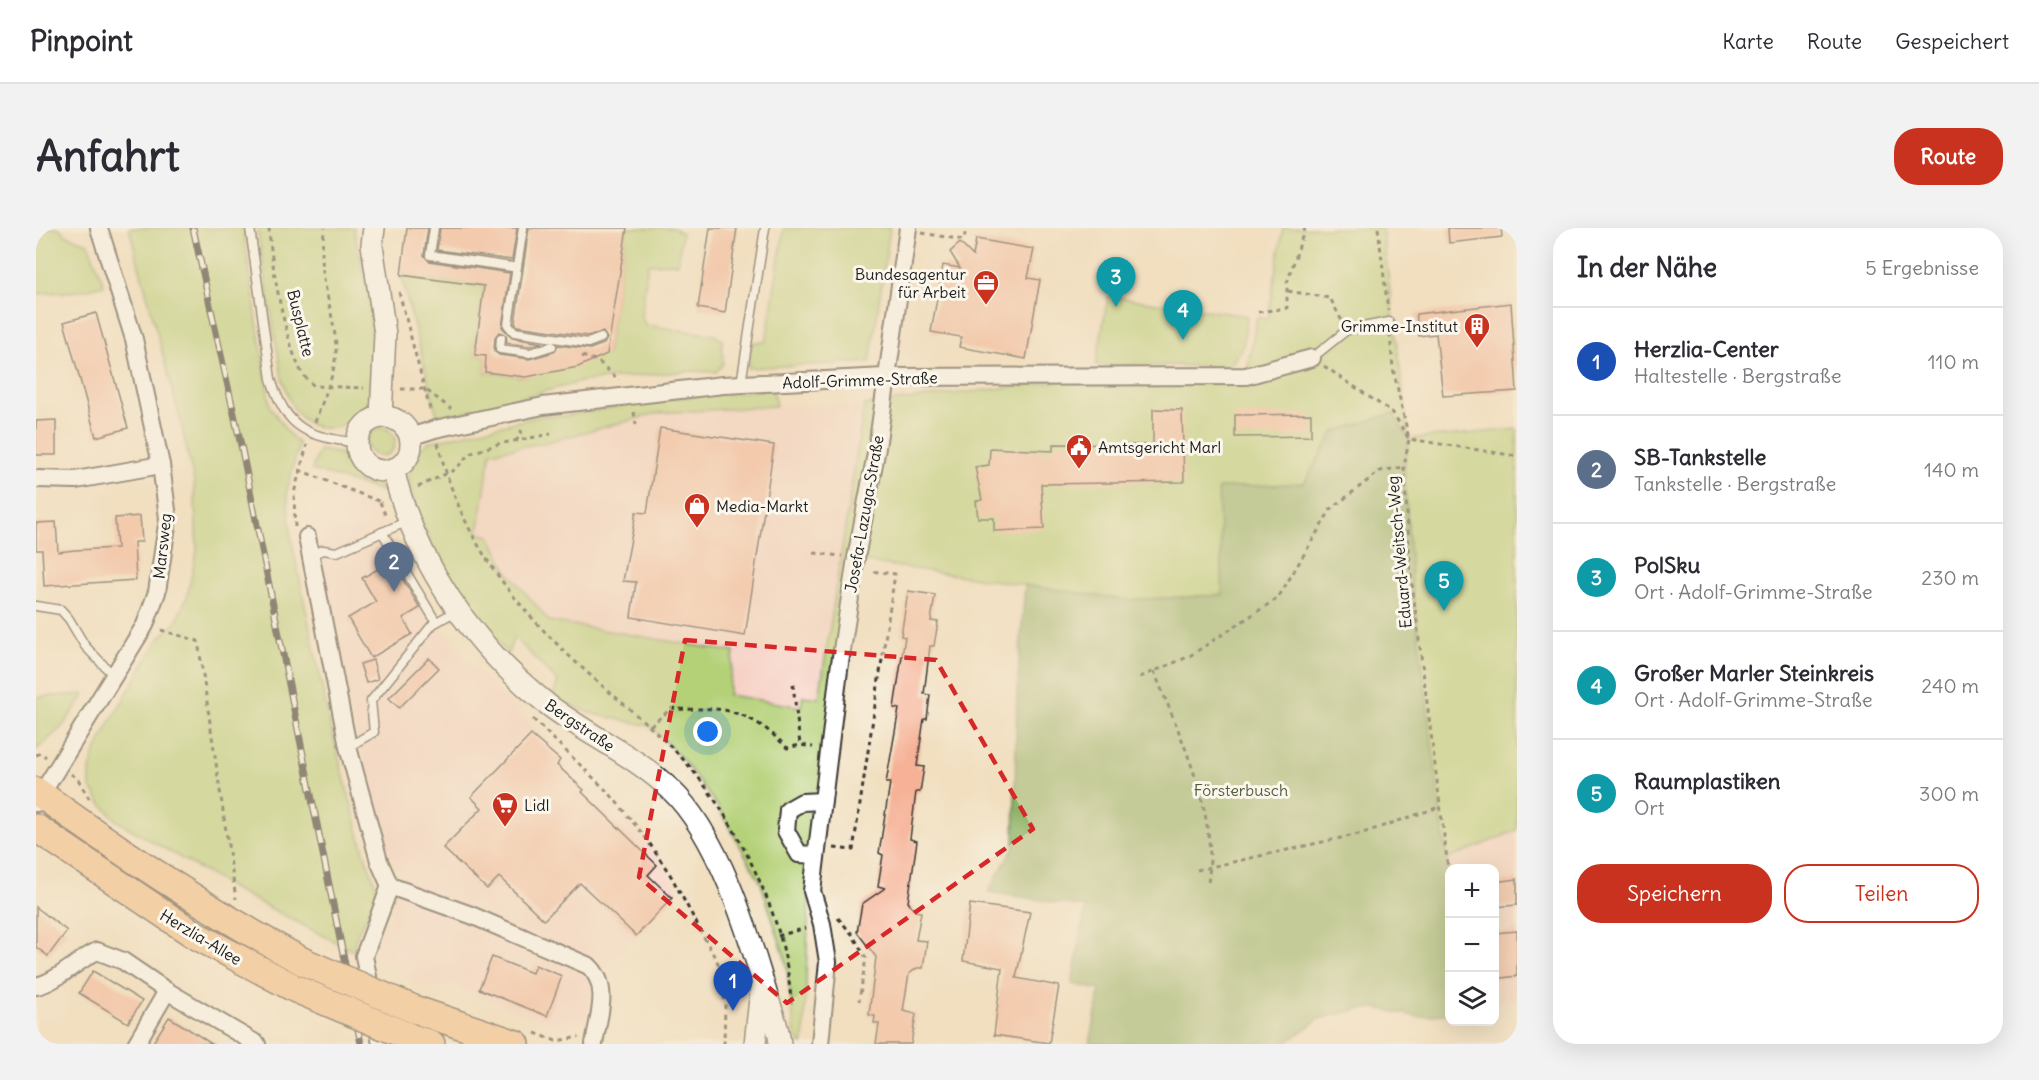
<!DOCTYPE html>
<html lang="de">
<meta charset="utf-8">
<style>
:root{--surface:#fff;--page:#f2f2f3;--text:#2b2b33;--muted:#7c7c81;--line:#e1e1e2;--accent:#c8321e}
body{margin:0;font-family:Delius,sans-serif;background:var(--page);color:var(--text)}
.controls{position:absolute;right:18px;bottom:18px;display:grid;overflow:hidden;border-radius:12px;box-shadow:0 6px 24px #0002}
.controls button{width:54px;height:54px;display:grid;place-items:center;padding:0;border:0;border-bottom:2px solid var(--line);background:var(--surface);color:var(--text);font:30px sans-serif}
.you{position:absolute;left:672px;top:504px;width:21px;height:21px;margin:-15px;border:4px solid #fff;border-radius:50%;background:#1a73e8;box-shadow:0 0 0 9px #1a73e833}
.badge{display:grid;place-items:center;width:39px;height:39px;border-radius:50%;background:var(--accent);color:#fff;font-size:20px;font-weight:700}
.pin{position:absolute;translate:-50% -50px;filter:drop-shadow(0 2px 3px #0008)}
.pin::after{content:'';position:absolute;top:32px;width:21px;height:18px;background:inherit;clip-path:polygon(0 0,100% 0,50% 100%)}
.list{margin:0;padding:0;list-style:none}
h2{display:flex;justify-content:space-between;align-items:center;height:78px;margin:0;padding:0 24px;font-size:26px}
h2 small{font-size:20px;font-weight:400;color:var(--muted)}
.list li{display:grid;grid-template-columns:39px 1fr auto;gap:18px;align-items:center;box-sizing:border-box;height:108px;padding:0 24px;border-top:2px solid var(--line)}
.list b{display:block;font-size:22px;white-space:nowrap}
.list p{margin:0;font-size:20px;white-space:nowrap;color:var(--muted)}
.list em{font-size:20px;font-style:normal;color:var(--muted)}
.actions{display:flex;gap:12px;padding:18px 24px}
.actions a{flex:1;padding:14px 0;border:2px solid var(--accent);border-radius:24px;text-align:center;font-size:21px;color:var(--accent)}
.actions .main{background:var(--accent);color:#fff}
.icon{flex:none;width:33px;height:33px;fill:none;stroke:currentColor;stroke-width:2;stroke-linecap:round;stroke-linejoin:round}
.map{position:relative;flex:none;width:1481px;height:816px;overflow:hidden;border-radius:24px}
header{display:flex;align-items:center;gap:36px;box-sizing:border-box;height:84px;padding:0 30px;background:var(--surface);border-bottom:2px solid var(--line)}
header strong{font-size:28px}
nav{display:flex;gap:33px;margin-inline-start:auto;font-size:21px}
.intro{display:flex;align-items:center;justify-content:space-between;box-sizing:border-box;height:144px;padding:0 36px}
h1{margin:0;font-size:42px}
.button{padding:15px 27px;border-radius:24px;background:var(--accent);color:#fff;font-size:21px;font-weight:700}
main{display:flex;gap:36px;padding:0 36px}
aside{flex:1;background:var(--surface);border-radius:24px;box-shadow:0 6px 24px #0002}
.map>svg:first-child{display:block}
.built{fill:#f7d1c6}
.green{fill:#b4d178;stroke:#68764a;stroke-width:1.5}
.forest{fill:#8fb368;stroke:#566842;stroke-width:1.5}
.building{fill:#f6b196}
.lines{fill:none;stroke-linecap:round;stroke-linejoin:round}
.service-casing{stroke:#3c3935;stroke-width:11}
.minor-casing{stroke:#3c3935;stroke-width:20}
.tertiary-casing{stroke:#3c3935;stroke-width:24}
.primary-casing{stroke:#3c3935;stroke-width:30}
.path{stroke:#3c3935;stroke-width:3;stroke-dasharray:4.5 4.5;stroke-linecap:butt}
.service{stroke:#fff;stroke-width:8}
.minor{stroke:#fff;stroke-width:16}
.tertiary{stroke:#fff;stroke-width:21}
.primary{stroke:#f7bd88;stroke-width:27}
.rail-casing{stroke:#1c1c1c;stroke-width:7}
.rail{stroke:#fbf7ec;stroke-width:4.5;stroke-dasharray:14;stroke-linecap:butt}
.primary-bridge-casing{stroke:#3c3935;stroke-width:30;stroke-linecap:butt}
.primary-bridge{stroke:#f7bd88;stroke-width:27}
.marked{fill:none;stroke:#d62828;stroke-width:4.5;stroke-dasharray:12 8;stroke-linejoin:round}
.labels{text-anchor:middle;stroke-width:6;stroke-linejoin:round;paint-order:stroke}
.poi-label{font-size:16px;fill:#1c1c1c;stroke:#fbf7ec;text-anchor:start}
.street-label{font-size:16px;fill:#1c1c1c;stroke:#fbf7ec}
.park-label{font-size:16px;fill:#515b3c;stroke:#fbf7ec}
</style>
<header>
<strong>Pinpoint</strong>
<nav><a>Karte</a><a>Route</a><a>Gespeichert</a></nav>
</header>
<div class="intro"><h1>Anfahrt</h1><a class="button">Route</a></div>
<main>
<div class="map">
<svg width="1481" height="816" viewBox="0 0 1481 816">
<rect width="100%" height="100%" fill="#fbf7ec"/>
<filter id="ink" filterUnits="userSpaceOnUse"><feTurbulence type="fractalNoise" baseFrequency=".0167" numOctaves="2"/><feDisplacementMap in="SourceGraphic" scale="12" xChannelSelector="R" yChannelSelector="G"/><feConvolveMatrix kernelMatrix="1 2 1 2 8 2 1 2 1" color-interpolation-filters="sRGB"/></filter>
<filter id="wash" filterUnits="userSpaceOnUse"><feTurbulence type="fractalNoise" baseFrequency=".008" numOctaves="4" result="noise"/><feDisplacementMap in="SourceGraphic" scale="24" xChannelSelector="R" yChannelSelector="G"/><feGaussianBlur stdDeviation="1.35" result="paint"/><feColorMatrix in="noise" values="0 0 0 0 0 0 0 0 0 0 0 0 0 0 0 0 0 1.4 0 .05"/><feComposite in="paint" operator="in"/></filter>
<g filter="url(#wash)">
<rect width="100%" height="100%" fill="#f1dfc0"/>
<!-- built -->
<g class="built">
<polygon points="828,177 783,470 766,479 691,467 698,424 513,393 472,344 454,308 442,306 455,224 507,215 622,185 740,178"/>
<polygon points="301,260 334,272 346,288 357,323 393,386 440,442 523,523 555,551 616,621 643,663 562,747 566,760 549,792 530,802 416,758 387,759 340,734 338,724 347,696 353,690 367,646 357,636 350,617 330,543 304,433 279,301 285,277"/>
<polygon points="1481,602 1481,772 1459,776 1458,640 1414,640 1413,650 1410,632"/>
</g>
<!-- green -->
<g class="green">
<polygon points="0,0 24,0 30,7 52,15 68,57 43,63 0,66"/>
<path d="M 93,0 L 207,0 L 234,178 L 251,204 L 263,216 L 251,263 L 255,310 L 294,497 L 328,624 L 342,663 C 336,685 320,699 317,723 L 203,664 L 81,593 L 63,573 L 54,558 L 54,542 L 58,527 L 72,498 L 123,410 L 139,396 L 151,369 L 161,322 L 158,253 L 143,187 Z"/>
<path d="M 221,0 L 318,0 C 320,21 328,39 332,60 C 339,95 335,133 334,168 C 324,199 283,214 260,184 C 253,174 250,162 246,150 Z"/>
<polygon points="591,0 638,0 646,5 642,35 612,36 605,87 609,97 678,107 686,112 687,136 680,144 653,143 548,153 402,191 365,47 448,58 439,127 450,128 449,144 490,149 571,126"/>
<polygon points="748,0 854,0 834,134 712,140 716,114 730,114"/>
<path d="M 1247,0 L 1346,0 L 1373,211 L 1481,201 L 1481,602 L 1410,632 L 1375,349 L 1368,239 L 1373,211 L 1296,209 L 1268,255 L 1183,261 L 1187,367 L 1091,372 L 817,332 L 773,662 L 768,816 L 765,816 L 759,806 L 750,733 L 725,655 L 682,579 L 647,532 L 614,498 L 557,486 L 516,470 L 522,454 L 478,409 L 472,426 C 432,379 401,338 380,279 C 377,269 371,255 373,244 C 375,230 382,222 393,214 L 505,188 L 527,188 L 628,171 L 737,161 L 740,178 L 622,185 L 507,215 L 455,224 L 442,305 L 454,308 L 472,344 L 513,393 L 698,424 L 692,467 L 765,479 L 767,468 L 783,470 L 828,177 L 1048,150 L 1210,148 L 1221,89 L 1232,91 Z"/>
<polygon points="1072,68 1211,88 1207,118 1194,138 1060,137"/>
<circle cx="345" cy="214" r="14"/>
<path d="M 283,222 L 314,227 C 323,242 341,249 346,263 L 276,242 Z"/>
<polygon points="49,466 26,499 0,522 0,469"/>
</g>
<!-- forest -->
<polygon class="forest" points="1357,185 1373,211 1368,239 1375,349 1413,650 1413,785 1383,789 1340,780 1320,782 1283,791 1248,816 1054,816 1064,762 1036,756 1050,679 952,664 978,619 981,464 989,357 1091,372 1187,367 1182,260 1268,255 1298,204"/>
<g id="blocks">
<!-- building -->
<g class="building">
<polygon points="371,0 392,0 388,27 393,33 474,45 466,99 476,110 506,115 493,118 471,115 470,107 463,104 459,109 458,123 463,127 493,131 518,124 522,117 554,121 568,116 571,110 567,104 551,108 481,98 479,95 493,0 591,0 571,126 542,139 490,149 449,144 450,128 439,127 448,58 365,47"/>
<polygon points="404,0 481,0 476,32 401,22"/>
<polygon points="674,0 701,0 689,85 662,80"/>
<polygon points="1412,0 1465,0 1466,9 1413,15"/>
<polygon points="940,11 998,21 992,50 1004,52 990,131 923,119 925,109 895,104 907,37 924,40 914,24 924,15 937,28"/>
<polygon points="1475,75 1481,163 1407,168 1400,106 1383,108 1380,86"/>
<polygon points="60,85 92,200 60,209 28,94"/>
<polygon points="1117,181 1146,182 1148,254 1005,256 1008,301 958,303 958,290 942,290 940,273 946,272 939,239 953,237 954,220 1017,223 1017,216 1117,217"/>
<polygon points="1275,186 1275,208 1199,209 1199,187"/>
<polygon points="20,192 20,227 0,227 0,193"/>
<polygon points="624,200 738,217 709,408 595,389 600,354 587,353 600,284 611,285"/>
<polygon points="104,288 106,314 98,314 100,352 8,358 6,322 0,322 0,295 20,294 22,324 39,322 81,320 79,290"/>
<polygon points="356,333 384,380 367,390 376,406 335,430 312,390 340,374 326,350"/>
<polygon points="872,363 899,367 895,393 902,394 898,418 894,418 888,466 894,467 891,491 888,491 881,538 888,539 884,564 880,564 874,611 881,613 872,674 879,683 885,684 880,712 891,713 887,740 881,740 873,746 867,783 880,786 875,816 840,816 843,796 838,795 839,788 833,787 840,729 821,704 826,676 849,660 842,658 847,627 843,625 854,555 850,555 863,481 858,480 869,409 865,408"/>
<polygon points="393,430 403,440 363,480 353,470"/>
<polygon points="337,432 342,451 330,455 324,436"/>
<polygon points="495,507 524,532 521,537 548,562 546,564 621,637 612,647 636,670 600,708 544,655 508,692 463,649 451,661 407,620 446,580 435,569"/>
<polygon points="1481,651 1481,677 1458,679 1458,654"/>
<polygon points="934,676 994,684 980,750 1023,758 1013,815 958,807 966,740 927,733"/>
<polygon points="0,679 31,703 12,728 0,719"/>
<polygon points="1481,703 1481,748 1458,751 1458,705"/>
<polygon points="456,729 496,745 499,737 526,748 511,788 443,761"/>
<polygon points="57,743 106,773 92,795 43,765"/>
<polygon points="133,789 146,797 176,816 116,816"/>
</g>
</g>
</g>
<g filter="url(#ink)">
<use href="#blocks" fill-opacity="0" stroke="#3c3935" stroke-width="1.5"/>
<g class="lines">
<!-- service casing -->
<g class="service-casing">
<g id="service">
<path d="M 214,0 L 235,151 C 251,202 271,208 321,215"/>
<polyline points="398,0 394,27 476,39"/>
<polyline points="487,0 472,97 478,104 552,115 565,110"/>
<polyline points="465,110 464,121 494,125 516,118"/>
<polyline points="1276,130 1311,102 1353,94"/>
<polyline points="705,156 729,0"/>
<polyline points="346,304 400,394"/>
<polyline points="274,327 287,322 301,324 372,293"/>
<polyline points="0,378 25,382 33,391 49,418 78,448"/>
<polyline points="312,519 338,504 335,473 397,396 422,382"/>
</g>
</g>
<!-- minor casing -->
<g class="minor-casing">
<g id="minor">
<polyline points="374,209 399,201 507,178 687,157 849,149 1210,148 1276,130"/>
<polyline points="0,251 40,252 125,237"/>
<polyline points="271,309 312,519 343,633 354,658"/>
<polyline points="0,575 109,397 121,364 132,290 125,237 98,111 63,0"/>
<polyline points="780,627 763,626 750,603 752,582 766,574 787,573"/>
<path d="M 0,758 C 19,755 42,732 61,723 L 87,733 L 131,763 L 221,816"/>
<polyline points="100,816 131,763"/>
<path d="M 345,816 L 328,728 L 354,658 L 435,687 L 553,738 C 575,759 562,789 558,816"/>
<polyline points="784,816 792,734 786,696 776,663 803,442 820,330 841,220 872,0"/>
</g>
</g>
<!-- tertiary casing -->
<g class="tertiary-casing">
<g id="tertiary">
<polyline points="338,0 336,17 349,106 345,189"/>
<circle cx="348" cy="216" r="27"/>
<path d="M 357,241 C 379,333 436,417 511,476 C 550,506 598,527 634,561 C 682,606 713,706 731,768 C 736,784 743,800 744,816"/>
<polyline points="719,816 725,762"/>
</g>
</g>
<!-- primary casing -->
<g class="primary-casing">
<g id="primary">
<path d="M 0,563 C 87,626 174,684 268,734"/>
<polyline points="0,600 159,707 260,761"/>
<polyline points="380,782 480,816"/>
<polyline points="376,810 395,816"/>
</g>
</g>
<!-- path -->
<g class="path">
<path d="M 233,0 C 235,36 249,114 266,145 C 269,150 274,154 278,158 L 328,160"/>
<polyline points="1342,0 1352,82"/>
<polyline points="886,5 928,12 930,0"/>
<polyline points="1252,63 1294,70 1306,93"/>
<polyline points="363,64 395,185"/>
<polyline points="1222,84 1251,80 1251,55 1269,0"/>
<polyline points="1354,106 1357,140 1373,211 1368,239 1375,349 1413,647"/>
<polyline points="546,128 562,133 583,152"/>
<polyline points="1288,138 1357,185 1373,211 1481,228"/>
<polyline points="365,161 389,161 415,181"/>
<polyline points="598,184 600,197"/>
<path d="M 279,194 C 287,171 301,143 300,118 C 297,76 279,44 289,0"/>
<polyline points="480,214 487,199"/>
<path d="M 402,215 C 422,299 463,359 524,419 C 563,458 607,489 645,529 C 691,578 738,668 750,734 C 753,749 754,764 756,779"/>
<polyline points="263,242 345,274"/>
<polyline points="382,259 420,241 433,226 462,216 515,206"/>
<polyline points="344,274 350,289"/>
<polyline points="259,299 258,265 271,217"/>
<polyline points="778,325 806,328"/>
<polyline points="125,402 162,413 200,671"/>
<path d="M 1118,443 C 1143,506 1183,586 1172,655"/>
<polyline points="1104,449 1152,429 1242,370 1295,281 1344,243 1368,239"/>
<polyline points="757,456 764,517"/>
<polyline points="497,491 574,566 610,610 635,648 683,737 689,776 688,816"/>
<path d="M 614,498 L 636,480 C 653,483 671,479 688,482 C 714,487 733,501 751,520 L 764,517 L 777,519"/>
<polyline points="0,527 5,525 10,529"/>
<polyline points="35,546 42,551 55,574"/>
<polyline points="798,620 817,622 859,346 835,343"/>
<polyline points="1161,642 1327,605 1403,579"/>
<polyline points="802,690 816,706 830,730 823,773"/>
<polyline points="742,708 770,700"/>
<polyline points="499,805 520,813 543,809"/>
</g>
<!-- service -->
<use href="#service" class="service"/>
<!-- minor -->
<use href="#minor" class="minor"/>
<!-- tertiary -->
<use href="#tertiary" class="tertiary"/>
<!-- primary -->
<use href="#primary" class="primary"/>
<!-- rail casing -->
<g class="rail-casing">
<polyline id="rail" points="157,0 206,222 325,816"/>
</g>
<!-- rail -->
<use href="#rail" class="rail"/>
<!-- primary-bridge casing -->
<g class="primary-bridge-casing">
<g id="primary-bridge">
<polyline points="268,734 380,782"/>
<polyline points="260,761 376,810"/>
</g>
</g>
<!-- primary-bridge -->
<use href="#primary-bridge" class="primary-bridge"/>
</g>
</g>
<!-- marked area -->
<path d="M0 0H1481V816H0ZM 649,412 L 900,432 L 997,601 L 751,775 L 603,649 Z" fill="#f1dfc0" fill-opacity=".55" fill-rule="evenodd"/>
<path class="marked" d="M 649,412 L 900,432 L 997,601 L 751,775 L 603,649 Z"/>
<!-- icons -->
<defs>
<g id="office-pin" transform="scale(1.35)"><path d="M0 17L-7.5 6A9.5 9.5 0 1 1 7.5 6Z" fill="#c8321e" stroke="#fbf7ec"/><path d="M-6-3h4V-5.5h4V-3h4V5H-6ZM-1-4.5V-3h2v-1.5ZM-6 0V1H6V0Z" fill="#fff"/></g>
<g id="building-pin" transform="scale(1.35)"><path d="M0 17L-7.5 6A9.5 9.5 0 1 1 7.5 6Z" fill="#c8321e" stroke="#fbf7ec"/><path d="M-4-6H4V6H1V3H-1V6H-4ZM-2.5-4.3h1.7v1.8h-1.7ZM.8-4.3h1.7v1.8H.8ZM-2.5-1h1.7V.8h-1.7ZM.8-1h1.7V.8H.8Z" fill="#fff"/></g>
<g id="civic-pin" transform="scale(1.35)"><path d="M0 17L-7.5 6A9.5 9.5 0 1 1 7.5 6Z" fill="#c8321e" stroke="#fbf7ec"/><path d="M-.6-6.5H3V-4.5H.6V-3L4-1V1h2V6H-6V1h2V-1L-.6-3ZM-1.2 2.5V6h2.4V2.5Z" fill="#fff"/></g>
<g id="shop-pin" transform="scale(1.35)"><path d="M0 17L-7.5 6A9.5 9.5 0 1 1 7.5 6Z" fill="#c8321e" stroke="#fbf7ec"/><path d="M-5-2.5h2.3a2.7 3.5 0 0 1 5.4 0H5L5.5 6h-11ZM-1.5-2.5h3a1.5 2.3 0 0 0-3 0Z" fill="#fff"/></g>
<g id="supermarket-pin" transform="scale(1.35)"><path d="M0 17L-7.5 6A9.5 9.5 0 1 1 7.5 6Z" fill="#c8321e" stroke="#fbf7ec"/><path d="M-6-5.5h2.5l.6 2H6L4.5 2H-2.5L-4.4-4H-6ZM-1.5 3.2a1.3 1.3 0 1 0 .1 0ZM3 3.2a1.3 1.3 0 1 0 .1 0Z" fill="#fff"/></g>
</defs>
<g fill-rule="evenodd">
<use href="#office-pin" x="950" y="55"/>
<use href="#building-pin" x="1441" y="98"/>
<use href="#civic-pin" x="1043" y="219"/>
<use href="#shop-pin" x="661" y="278"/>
<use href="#supermarket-pin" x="469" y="577"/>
</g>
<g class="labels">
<!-- poi labels -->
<g class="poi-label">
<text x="930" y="52" text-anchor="end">Bundesagentur<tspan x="930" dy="18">für Arbeit</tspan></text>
<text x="1422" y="104" text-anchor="end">Grimme-Institut</text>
<text x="1062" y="225">Amtsgericht Marl</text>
<text x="680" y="284">Media-Markt</text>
<text x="488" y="583">Lidl</text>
</g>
<!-- street labels -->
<g class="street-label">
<text transform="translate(265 95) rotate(76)" y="6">Busplatte</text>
<text transform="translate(824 152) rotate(-2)" y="6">Adolf-Grimme-Straße</text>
<text transform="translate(828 286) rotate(-80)" y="6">Josefa-Lazuga-Straße</text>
<text transform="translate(126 318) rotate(-84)" y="6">Marsweg</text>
<text transform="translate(1363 324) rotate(-95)" y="6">Eduard-Weitsch-Weg</text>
<text transform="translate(544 497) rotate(34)" y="6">Bergstraße</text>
<text transform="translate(165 709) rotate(31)" y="6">Herzlia-Allee</text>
</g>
<!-- park labels -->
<g class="park-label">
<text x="1205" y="568">Försterbusch</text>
</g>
</g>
</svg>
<div class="controls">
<button>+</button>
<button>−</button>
<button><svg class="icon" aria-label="layers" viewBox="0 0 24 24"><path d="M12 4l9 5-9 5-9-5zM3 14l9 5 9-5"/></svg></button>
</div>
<div class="you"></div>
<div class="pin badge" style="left:697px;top:783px;background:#1a4fb4">1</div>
<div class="pin badge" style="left:358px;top:364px;background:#5c6f8a">2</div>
<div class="pin badge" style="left:1080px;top:79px;background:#0f9aa8">3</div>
<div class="pin badge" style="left:1147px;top:112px;background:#0f9aa8">4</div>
<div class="pin badge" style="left:1408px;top:383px;background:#0f9aa8">5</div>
</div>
<aside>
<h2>In der Nähe<small>5 Ergebnisse</small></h2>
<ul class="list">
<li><span class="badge" style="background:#1a4fb4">1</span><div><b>Herzlia-Center</b><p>Haltestelle · Bergstraße</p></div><em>110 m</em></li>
<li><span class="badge" style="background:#5c6f8a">2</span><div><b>SB-Tankstelle</b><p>Tankstelle · Bergstraße</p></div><em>140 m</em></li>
<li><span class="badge" style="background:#0f9aa8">3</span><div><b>PolSku</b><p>Ort · Adolf-Grimme-Straße</p></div><em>230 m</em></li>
<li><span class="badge" style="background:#0f9aa8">4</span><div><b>Großer Marler Steinkreis</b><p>Ort · Adolf-Grimme-Straße</p></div><em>240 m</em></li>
<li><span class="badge" style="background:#0f9aa8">5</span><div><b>Raumplastiken</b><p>Ort</p></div><em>300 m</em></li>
</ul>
<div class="actions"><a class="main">Speichern</a><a>Teilen</a></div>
</aside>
</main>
